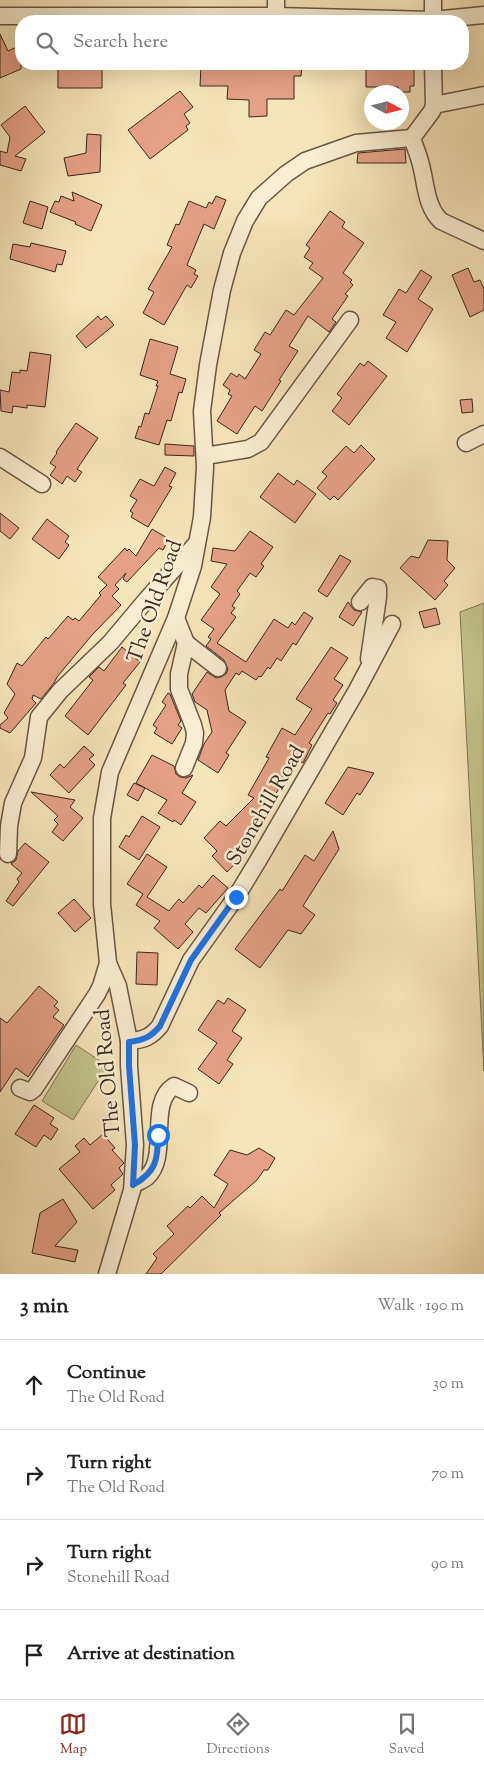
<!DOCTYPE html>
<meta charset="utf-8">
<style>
:root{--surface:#fff;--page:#f6f6f6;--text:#202124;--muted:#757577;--line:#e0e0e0;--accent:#8f2418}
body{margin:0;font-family:"Sorts Mill Goudy",serif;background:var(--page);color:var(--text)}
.compass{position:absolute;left:364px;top:85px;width:45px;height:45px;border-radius:50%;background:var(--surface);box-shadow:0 5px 20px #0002;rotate:97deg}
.stop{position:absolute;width:15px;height:15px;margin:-11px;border:4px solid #1a73e8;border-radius:50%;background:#fff}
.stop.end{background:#1a73e8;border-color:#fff;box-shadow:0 1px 5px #0008}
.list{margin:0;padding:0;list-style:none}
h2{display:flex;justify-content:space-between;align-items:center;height:65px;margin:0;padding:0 20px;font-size:21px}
h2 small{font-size:16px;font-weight:400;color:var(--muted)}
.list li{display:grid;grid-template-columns:32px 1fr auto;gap:15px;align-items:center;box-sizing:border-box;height:90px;padding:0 20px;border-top:1px solid var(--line)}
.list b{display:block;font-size:19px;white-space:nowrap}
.list p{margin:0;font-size:16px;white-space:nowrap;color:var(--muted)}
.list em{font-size:16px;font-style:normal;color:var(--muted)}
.icon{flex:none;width:28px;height:28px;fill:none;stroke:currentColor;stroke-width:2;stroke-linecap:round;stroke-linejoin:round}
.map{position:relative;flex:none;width:484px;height:1274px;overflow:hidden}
.search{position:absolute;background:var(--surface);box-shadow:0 5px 20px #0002;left:15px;right:15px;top:15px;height:55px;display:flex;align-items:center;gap:12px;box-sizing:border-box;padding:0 18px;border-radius:20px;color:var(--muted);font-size:19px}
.sheet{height:425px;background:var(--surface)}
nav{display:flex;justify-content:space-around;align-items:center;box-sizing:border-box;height:70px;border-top:1px solid var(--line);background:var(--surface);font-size:14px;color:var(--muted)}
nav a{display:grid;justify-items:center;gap:2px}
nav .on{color:var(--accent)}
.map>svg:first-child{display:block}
.green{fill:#c2c38b;stroke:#7e7454}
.building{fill:#e5a185;stroke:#3b261e}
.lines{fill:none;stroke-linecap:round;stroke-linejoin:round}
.street-casing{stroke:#6a5644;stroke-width:19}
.street{stroke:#f9eed1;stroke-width:16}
.route{stroke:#1a73e8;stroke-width:6}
.labels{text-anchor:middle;stroke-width:5;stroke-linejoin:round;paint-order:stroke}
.street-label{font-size:21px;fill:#3b261e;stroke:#f9eed1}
</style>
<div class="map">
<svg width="484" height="1274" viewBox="0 0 484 1274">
<rect width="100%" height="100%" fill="#f6e5b8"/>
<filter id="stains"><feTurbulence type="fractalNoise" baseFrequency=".004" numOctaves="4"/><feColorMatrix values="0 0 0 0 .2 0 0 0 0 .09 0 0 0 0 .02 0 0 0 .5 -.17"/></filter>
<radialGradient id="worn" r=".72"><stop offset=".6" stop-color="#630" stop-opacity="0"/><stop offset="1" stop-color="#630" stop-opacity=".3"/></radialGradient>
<!-- green -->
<g class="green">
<polygon points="484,603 484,1071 460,612"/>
<polygon points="76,1045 108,1066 73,1120 42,1101"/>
</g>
<!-- building -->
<g class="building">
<polygon points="0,34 8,51 21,45 21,69 0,78"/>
<polygon points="85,64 102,64 102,88 58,88 58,68 85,69"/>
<polygon points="221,64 243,64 243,65 276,68 277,64 302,64 301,76 294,76 294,99 267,99 267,116 249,117 249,100 227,99 228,86 200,86 201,66 221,66"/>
<polygon points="366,64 414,64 414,86 410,86 410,92 398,92 398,87 366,87"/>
<polygon points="180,91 193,107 184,114 190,123 186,126 188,130 150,159 128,130"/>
<polygon points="25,106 45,132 15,156 26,159 21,171 0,165 0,151 7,153 10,137 1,125"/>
<polygon points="87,134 101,135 100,172 68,176 64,158 86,153"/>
<polygon points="405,149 406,163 357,163 358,153"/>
<polygon points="72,192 102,205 91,231 75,224 76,222 50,212 55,201 59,202 61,196 74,201"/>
<polygon points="216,196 226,200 214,229 204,224 187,265 196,270 194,274 198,276 191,288 187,285 164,325 143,313 154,292 148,289 172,247 167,245 176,224 179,225 189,201 206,208 209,202 212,204"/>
<polygon points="30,201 48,207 42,229 23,223"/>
<polygon points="330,211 345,222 342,227 364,243 343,273 352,280 350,282 353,285 345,294 348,296 332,319 336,322 329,332 308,316 289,346 298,351 279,380 281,381 262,411 255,406 237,434 217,421 232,396 228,394 230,390 223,385 231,373 237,377 239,374 245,379 261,354 254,350 265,332 270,335 286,310 294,315 323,278 309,268 313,263 304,257 310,248 306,245"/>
<polygon points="31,243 66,251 62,265 57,264 55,272 10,259 13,244 30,247"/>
<polygon points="468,268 474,282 480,280 484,289 484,310 470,317 452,275"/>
<polygon points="421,270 432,277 418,299 433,309 407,352 386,338 396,322 383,315 399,289 406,293"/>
<polygon points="98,316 101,320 106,316 114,325 86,348 76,336"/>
<polygon points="150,339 178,347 170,374 186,379 182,393 179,392 171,421 167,420 159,445 135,438 139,426 141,427 145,413 149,414 158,386 156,386 158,381 140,375"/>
<polygon points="30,352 51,355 45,407 27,405 27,408 13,406 12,413 1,411 0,390 9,392 12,372 20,373 20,370 27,371"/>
<polygon points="368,361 387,376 349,425 332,411 342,398 337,394 360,363 364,366"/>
<polygon points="472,399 473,412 462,413 460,400"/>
<polygon points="76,423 98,438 77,469 82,472 75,482 67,476 62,484 50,475 56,467 50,463 57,453 56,452"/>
<polygon points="165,444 194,446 194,456 165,455"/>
<polygon points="361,445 375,459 338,500 334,496 330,500 317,488 327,476 322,472 346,446 354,453"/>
<polygon points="165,467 176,473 169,486 172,487 148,527 131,517 133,513 130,511 137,500 130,496 140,479 154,486"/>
<polygon points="278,473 294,485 297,480 316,494 295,523 260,497"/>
<polygon points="0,513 19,528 10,539 0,531"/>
<polygon points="47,519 69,536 65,542 69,545 59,559 32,539"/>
<polygon points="152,529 169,539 163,550 159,548 127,582 123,579 126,573 115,585 119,589 112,596 121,605 92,635 57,677 54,683 41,699 33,695 32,699 36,703 10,733 0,728 0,725 8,718 4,713 15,694 7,684 17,663 22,666 46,637 48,639 68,616 73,620 75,618 79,621 101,595 99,593 107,585 98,577 125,548 127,551 129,549 136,556"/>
<polygon points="250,531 273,547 261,564 264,566 256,577 250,573 237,591 240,594 232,606 235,608 231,613 236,617 217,643 246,662 274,619 288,628 292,622 295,625 304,612 313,618 296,645 293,643 281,661 277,658 270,669 268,667 261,677 259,676 256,680 242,671 239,675 236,673 225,690 229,711 246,722 226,753 229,755 218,773 198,760 204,744 212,732 207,710 195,702 192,694 207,672 216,678 221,677 226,674 228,669 224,660 206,646 211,639 208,637 214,629 201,620 220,594 211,587 227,564 211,561 213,548 235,551"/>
<polygon points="428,540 448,541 447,560 455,568 444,581 448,585 435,600 400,568 411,556 419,558"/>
<polygon points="340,555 351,561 327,597 318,591"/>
<polygon points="348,602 354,610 362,612 353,626 339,617"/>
<polygon points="436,608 440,624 424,628 419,612"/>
<polygon points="122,647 140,662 123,683 126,685 88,735 65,716 93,680 89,677 99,667 104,671"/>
<polygon points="331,647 348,658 334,679 343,685 333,700 337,703 330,714 328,713 309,743 312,745 303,763 293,757 282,777 285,778 274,797 271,796 257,821 262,827 244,845 249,849 227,872 212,856 217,851 204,838 220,821 226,826 254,798 248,795 269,758 266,757 282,728 295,735 312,709 296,699"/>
<polygon points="168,693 170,694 181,721 178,725 182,728 172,744 154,733 157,728 153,725 166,705 162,702"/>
<polygon points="84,746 94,755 89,759 95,765 69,793 50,775 60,764 64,768"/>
<polygon points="152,755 174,766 176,774 180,777 186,778 193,775 182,793 196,802 181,825 174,820 173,822 158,813 167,800 136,783"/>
<polygon points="348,767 374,773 360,795 357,793 343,815 325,803"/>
<polygon points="134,783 145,788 138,801 127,795"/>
<polygon points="31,792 75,800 70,807 83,818 63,841 52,832 58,824 54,820 58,816"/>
<polygon points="142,816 160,827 139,860 119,847 126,835 129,837"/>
<polygon points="333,831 339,849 303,906 315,915 301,934 288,930 260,968 235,949 280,889 282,891 305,855 314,861"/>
<polygon points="25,843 49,862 13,906 6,901 19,882 17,879 22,873 11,864 16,860 18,851"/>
<polygon points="147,854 167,867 147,897 169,911 179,899 183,903 199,885 202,888 213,875 228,888 206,913 199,908 185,924 193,932 178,949 154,928 160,921 136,905 143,894 127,884"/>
<polygon points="74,899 91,918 75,932 58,913"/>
<polygon points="137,952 158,953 157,985 136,984"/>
<polygon points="39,986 58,1002 54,1006 59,1010 53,1017 64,1025 28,1077 16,1068 0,1092 0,1018 7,1023"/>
<polygon points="228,998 246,1010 232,1031 242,1038 227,1060 233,1064 219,1084 198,1069 217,1043 198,1030 218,1000 224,1004"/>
<polygon points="34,1105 54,1118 50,1124 58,1129 51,1140 44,1135 36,1147 15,1134"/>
<polygon points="103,1134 115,1148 112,1150 124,1163 119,1168 123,1174 111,1185 115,1190 93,1209 59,1169 80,1152 75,1146 84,1138 90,1145"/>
<polygon points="259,1148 275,1158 268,1170 264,1170 257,1180 219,1213 221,1215 161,1274 146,1274 157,1258 153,1254 174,1234 167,1226 188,1206 190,1208 202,1196 214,1208 228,1184 214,1175 230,1150 247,1155"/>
<polygon points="63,1199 77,1222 55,1246 78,1250 75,1262 32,1253 40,1213"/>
</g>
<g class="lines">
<!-- street casing -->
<g class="street-casing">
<g id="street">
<polyline points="276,0 276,16"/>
<polyline points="0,16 276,16 433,20 484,15"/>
<polyline points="433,21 433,0"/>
<path d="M 433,64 L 434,105 L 432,111 L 412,138 C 415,147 419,156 421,165 C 426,184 426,207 441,221 L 484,241"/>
<polyline points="434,105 484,95"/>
<polyline points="466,443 484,434"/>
<polyline points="205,456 248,449 261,442 350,320"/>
<polyline points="0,457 42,484"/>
<polyline points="360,602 372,587 378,588 378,597 369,659"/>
<polyline points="176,618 186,643 179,674 179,689 193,725 195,733 194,743 184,768"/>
<polyline points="186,643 218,668"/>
<polyline points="8,854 9,826 13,803 33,758 39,717 60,691 110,643 147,599 196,544"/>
<path d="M 129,1041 C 144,1040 151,1037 160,1026 L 191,960 L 236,897 L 259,859 L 357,690 L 392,624"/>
<polyline points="20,1088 30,1092 34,1089 97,994 101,986 108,963"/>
<path d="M 133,1185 C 138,1182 143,1180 147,1177 C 170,1156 147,1103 174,1086 L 189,1093"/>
<polyline points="107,1274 132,1190 135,1145 129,1066 129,1041 118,986 108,963 102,904 102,818 110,772 176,618 193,566 202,517 205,467 202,411 208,365 222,290 232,253 245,221 259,198 286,174 305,161 356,143 412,138"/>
</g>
</g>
<!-- street -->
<use href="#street" class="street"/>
</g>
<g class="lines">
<!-- route -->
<path class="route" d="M 158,1135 C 158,1160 156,1172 133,1185 L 135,1145 L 129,1066 L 129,1042 C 144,1040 151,1037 160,1026 L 191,960 L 236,897"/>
</g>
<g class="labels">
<!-- street labels -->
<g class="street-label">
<text transform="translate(154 601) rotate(-71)" y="7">The Old Road</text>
<text transform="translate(265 805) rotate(-60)" y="7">Stonehill Road</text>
<text transform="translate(107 1073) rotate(-95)" y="7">The Old Road</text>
</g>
</g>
<rect width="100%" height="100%" filter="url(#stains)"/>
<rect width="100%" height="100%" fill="url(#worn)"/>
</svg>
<svg class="compass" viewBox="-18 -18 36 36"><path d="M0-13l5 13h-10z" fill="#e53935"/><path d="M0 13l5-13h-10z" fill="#757577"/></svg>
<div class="stop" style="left:158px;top:1135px"></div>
<div class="stop end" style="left:236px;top:897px"></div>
<div class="search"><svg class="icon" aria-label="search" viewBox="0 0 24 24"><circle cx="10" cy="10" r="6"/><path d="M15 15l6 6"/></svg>Search here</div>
</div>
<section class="sheet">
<h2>3 min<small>Walk · 190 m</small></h2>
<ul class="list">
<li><svg class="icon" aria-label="ahead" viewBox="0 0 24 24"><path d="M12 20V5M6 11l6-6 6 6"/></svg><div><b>Continue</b><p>The Old Road</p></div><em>30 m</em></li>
<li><svg class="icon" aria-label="right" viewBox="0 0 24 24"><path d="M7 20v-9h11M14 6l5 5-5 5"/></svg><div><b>Turn right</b><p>The Old Road</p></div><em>70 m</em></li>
<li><svg class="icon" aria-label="right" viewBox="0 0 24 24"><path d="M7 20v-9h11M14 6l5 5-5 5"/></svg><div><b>Turn right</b><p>Stonehill Road</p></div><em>90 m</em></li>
<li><svg class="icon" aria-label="arrive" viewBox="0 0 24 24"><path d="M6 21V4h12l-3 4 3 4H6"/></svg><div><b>Arrive at destination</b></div></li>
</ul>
</section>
<nav>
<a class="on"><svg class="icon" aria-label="map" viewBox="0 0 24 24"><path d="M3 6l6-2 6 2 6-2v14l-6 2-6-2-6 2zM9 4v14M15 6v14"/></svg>Map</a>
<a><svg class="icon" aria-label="directions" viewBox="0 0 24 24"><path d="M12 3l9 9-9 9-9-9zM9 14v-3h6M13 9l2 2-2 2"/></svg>Directions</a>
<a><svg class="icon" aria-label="saved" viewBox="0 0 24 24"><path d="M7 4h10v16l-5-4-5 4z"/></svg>Saved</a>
</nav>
